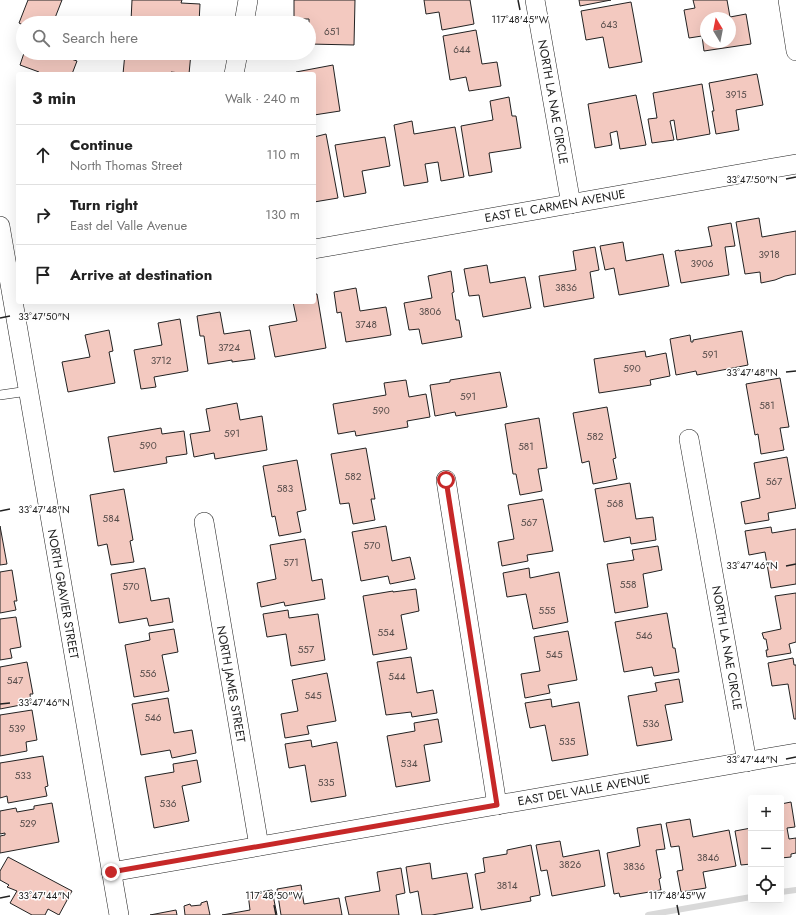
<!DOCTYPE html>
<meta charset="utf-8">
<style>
:root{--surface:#fff;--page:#f6f6f6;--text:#222;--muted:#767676;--line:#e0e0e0}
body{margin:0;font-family:Jost,sans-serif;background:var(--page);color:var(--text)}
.controls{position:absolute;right:12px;bottom:12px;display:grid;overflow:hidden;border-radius:4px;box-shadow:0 4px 16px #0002}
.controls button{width:36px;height:36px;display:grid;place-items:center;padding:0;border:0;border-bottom:1px solid var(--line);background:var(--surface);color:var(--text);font:20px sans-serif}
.compass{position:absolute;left:700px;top:12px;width:36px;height:36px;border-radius:50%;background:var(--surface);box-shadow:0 4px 16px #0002;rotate:350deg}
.stop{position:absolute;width:12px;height:12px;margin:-9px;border:3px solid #c62828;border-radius:50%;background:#fff}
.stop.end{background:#c62828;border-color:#fff;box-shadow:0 1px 4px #0008}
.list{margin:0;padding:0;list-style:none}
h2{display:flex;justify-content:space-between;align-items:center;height:52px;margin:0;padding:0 16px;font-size:17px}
h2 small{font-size:13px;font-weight:400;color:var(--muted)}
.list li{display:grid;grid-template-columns:26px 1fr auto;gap:12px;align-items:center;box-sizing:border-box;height:60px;padding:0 16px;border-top:1px solid var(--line)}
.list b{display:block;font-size:15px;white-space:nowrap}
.list p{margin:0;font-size:13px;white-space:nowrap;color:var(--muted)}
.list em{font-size:13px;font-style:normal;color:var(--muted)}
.icon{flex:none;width:22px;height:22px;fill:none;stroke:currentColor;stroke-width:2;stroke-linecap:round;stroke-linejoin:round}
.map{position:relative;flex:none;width:796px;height:915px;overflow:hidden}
.search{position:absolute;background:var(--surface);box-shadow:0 4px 16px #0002;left:16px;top:16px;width:300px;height:44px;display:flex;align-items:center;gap:10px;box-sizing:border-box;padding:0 14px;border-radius:22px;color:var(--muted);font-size:15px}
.panel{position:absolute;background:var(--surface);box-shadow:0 4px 16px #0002;left:16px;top:72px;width:300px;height:232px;border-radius:4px}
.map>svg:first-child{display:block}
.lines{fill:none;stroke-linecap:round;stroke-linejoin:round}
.stream{stroke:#d9d9d9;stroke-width:6}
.building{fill:#f3c9c0;stroke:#222;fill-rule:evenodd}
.service-casing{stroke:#222;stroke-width:10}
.minor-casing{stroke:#222;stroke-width:20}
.service{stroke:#fff;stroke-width:9}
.minor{stroke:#fff;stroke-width:19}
.route{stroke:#c62828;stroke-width:5}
.ticks{fill:none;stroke:#222;stroke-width:1.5}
.labels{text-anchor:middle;stroke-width:3;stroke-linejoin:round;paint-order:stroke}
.number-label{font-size:10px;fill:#564c4a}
.street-label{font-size:12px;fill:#222;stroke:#fff}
.ticks-label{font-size:10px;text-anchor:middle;fill:#222;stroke:#fff;stroke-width:3;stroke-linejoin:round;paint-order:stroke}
</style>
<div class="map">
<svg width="796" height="915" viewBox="0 0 796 915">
<rect width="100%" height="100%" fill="#fff"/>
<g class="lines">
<!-- stream -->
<g class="stream">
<polyline points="781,892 796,890"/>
<polyline points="648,915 751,897"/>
</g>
</g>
<!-- building -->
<g class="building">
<polygon points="28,0 62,0 53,23 23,23 23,25 19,23"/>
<polygon points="132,0 182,0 181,3 200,4 199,23 165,23 131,21"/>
<polygon points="294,0 355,0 354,45 309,44 309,19 294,19"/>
<polygon points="424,0 470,0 474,24 442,30 439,12 426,14"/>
<polygon points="579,0 611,0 580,6"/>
<path d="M 693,0 L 727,0 L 730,17 L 746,14 L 751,44 L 704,51 L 702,36 L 689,38 L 684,10 L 695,8 ZM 706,18 L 730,18 L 730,42 L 706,42 Z"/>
<polygon points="631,2 642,62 609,68 603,37 586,40 581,11"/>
<polygon points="476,30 482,64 497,62 501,86 469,91 466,77 450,80 443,36"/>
<polygon points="24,53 53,53 77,61 72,74 38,74 39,72 20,65"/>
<polygon points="125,53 191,53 189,74 171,72 171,74 123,74"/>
<polygon points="333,65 340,111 314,115 314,74 296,74 296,72"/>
<polygon points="757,74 763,105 736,110 739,130 716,134 712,111 714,111 709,83"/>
<polygon points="702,84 710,134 677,140 674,120 670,121 674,140 652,143 648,119 657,118 653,93"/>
<polygon points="636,95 646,145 620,149 617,131 610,133 612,145 595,148 588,104"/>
<polygon points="509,97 512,116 516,116 521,148 489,153 492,172 469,176 461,126 493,120 490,101"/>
<polygon points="412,121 414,134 455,127 464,177 441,181 438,162 425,164 428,182 404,186 394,125"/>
<polygon points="326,134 338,198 314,202 314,137"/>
<polygon points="385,137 390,166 362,171 366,193 344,197 335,145"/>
<polygon points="759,218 762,237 796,231 796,274 785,276 775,280 761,283 760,272 745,274 736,222"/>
<polygon points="731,223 735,246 725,247 729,275 681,283 675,251 679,250 679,251 712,246 708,227"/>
<polygon points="623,242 626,261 663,254 669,286 619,295 614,268 605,270 600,246"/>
<polygon points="595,247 599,270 590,272 594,298 544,307 539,276 576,270 573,251"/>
<polygon points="487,265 490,283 525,277 531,308 483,317 479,295 469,296 464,269"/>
<polygon points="451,271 454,292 452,293 456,320 459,320 462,337 422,344 419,329 409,330 404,303 432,298 428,276"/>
<polygon points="356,288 360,311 386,307 391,335 346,342 341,312 337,313 334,292"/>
<polygon points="314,294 317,294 326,348 275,357 269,326 297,321 293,302 314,302"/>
<polygon points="220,312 224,334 250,330 255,359 232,362 232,360 208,364 204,336 200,336 197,316"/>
<polygon points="180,319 188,371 154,377 156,387 141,389 134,350 162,345 158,323"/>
<polygon points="109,330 113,351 109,352 115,383 68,392 62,362 90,357 85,335"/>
<polygon points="742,331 748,365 697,375 696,371 676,375 670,339 690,335 691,342 693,342 693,340"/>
<polygon points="645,351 646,357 666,353 670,376 650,380 651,385 599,393 594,359"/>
<polygon points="500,372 507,407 456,416 455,412 435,416 430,385 450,382 450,380"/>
<polygon points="780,378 789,427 780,428 784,450 761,454 758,434 755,435 746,384"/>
<polygon points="406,380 409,397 426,394 430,417 407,421 408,427 356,436 355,431 338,434 333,404 386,395 384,383"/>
<polygon points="237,403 240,420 262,416 267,450 215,459 214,453 194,457 190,434 210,431 206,409"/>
<polygon points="607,407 616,458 613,459 617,479 593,484 589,461 582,463 573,413"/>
<polygon points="539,418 547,468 538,469 542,491 520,495 516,474 513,474 505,424"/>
<polygon points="161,428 162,434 184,431 187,454 166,457 167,463 114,472 108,437"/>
<polygon points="366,448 375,499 371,499 375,520 353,524 349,503 340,504 331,454"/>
<polygon points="787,457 796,508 768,513 769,520 745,524 741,502 760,498 754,463"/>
<polygon points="297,460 306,510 297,512 301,532 279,536 275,516 272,517 263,466"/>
<polygon points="630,483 636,519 653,517 656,540 631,544 630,537 604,542 595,489"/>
<polygon points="124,489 133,540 130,541 134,562 111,565 107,544 98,546 90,495"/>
<polygon points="543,499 553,551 527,555 528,561 502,566 498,542 514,539 508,505"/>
<polygon points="0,526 7,564 0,565"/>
<polygon points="386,526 392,561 410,557 415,579 390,584 388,576 361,581 352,532"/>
<polygon points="771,527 772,533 796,529 796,584 771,588 765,552 749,555 745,531"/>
<polygon points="305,539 312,581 322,579 325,599 285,606 284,602 261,607 257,583 276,579 270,545"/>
<polygon points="658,546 662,570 643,574 648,607 615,613 607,564 634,560 632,550"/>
<polygon points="145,568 151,601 169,598 173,622 149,626 147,618 119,623 111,574"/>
<polygon points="529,568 530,578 559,572 568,622 533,629 526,594 507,597 503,573"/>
<polygon points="12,570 17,601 14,601 16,610 0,613 0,572"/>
<polygon points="416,589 419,611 401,615 407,649 373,655 363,596 393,591 393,592"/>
<polygon points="796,593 796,642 789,644 791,653 767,657 766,650 768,650 766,639 764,639 762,633 781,629 775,596"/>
<polygon points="288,610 289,618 318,614 325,660 291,666 286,634 267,637 263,614"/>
<polygon points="667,613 673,648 675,648 679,672 654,676 652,667 624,672 615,622"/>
<polygon points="16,617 21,647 10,649 12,658 0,660 0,619"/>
<polygon points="174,629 178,652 162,655 169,691 134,697 125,645 150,640 149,633"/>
<polygon points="568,631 577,680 548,685 550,693 525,698 521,674 540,671 534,637"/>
<polygon points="411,657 417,693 433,690 437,713 412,717 411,712 386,715 377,662"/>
<polygon points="793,658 794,665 796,665 796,719 794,719 788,684 772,686 768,663"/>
<polygon points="27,662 33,694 30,694 31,703 0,709 0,667"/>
<polygon points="327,673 336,721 307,726 309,734 285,738 281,714 298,711 292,680"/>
<polygon points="679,679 683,702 665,705 672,740 637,746 628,696 657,691 655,683"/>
<polygon points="168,698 174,733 192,730 196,753 172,758 170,750 141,755 132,704"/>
<polygon points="551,699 552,707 579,702 588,755 552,761 545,725 530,728 525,703"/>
<polygon points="32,710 37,740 26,742 27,751 0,756 0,715"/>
<polygon points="438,719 442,742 424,745 430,781 396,787 387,736 415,731 414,723"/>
<polygon points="311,740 312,747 337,742 346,796 311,802 305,765 289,768 285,744"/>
<polygon points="43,756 48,786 45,787 47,796 8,803 7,796 0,798 0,763"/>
<polygon points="197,760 201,782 182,786 189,821 154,828 145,777 174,772 173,764"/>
<polygon points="791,802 795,827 787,828 789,839 796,838 796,853 791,854 791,857 781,858 781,804"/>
<polygon points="52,803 59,842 0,853 0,836 5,835 5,833 0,834 0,811 16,808 17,812 34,809 34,806"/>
<polygon points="690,819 693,837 729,830 736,866 703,872 706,888 681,892 677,871 683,870 679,846 671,847 666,823"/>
<polygon points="661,824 665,849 656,850 661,878 659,879 661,890 620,897 619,893 614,894 607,853 640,846 637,828"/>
<polygon points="751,828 751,864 741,865 735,831"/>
<polygon points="560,841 563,857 599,850 605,886 552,896 547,870 541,871 536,845"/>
<polygon points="531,845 540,895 530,897 531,901 481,910 475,874 485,872 483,858 507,854 507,850"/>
<polygon points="8,857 72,891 59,915 48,909 45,915 32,915 10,903 17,891 7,887 9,885 0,880 0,871"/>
<polygon points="430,863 432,879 467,873 473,908 432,915 422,915 418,891 410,893 406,867"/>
<polygon points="401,868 405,893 396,895 399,915 349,915 345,897 380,891 377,872"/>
<polygon points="301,885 304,904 339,898 342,915 281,915 277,889"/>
<polygon points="272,890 277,915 222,915 250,910 248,894"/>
<polygon points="207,901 210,915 185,915 184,906 190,904 191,906 201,905 201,903"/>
<polygon points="176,910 177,915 150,915"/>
</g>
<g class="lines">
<!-- service casing -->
<g class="service-casing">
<polyline id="service" points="0,395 28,391"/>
</g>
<!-- minor casing -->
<g class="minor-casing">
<g id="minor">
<polyline points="535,0 571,204"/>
<polyline points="788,0 796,51"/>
<polyline points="244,23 248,0"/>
<polyline points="234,74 238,53"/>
<polyline points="0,226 119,915"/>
<polyline points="314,249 796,164"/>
<polyline points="689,439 747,762"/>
<polyline points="446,480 497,805"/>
<polyline points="204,522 259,846"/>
<polyline points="111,872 796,753"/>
</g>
</g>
<!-- service -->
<use href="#service" class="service"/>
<!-- minor -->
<use href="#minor" class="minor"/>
</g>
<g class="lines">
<!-- route -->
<polyline class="route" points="111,872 497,805 446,480"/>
</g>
<!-- ticks -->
<path class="ticks" d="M 518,0 L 520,10M 786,179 L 796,177M 0,318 L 10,316M 786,372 L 796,371M 0,511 L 10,509M 786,566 L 796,564M 0,704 L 10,703M 786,759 L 796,757M 0,898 L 10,896M 274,905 L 276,915M 677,905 L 679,915"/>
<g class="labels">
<!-- number labels -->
<g class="number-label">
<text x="609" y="28">643</text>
<text x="332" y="35">651</text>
<text x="462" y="53">644</text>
<text x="736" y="98">3915</text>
<text x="769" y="258">3918</text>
<text x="702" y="267">3906</text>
<text x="566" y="291">3836</text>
<text x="430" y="315">3806</text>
<text x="366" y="328">3748</text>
<text x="229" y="351">3724</text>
<text x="710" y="358">591</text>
<text x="161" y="364">3712</text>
<text x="632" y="372">590</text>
<text x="468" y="400">591</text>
<text x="767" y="409">581</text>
<text x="381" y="414">590</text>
<text x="232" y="437">591</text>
<text x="595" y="440">582</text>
<text x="148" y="449">590</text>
<text x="526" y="450">581</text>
<text x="353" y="480">582</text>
<text x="774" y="485">567</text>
<text x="285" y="492">583</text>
<text x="615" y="507">568</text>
<text x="111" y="522">584</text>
<text x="529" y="526">567</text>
<text x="372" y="549">570</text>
<text x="291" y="566">571</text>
<text x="628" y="588">558</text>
<text x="131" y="590">570</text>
<text x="547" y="614">555</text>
<text x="386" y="636">554</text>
<text x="644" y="639">546</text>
<text x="306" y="653">557</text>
<text x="554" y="658">545</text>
<text x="148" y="677">556</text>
<text x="397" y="680">544</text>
<text x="15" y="684">547</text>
<text x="313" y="699">545</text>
<text x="153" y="721">546</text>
<text x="651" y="727">536</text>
<text x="17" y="732">539</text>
<text x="567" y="745">535</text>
<text x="409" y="767">534</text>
<text x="23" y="779">533</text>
<text x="326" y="786">535</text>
<text x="168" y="807">536</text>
<text x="28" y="827">529</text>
<text x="708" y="861">3846</text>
<text x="570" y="868">3826</text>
<text x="634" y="870">3836</text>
<text x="507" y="889">3814</text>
</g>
<!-- street labels -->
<g class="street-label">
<text transform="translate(553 102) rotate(80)" y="4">NORTH LA NAE CIRCLE</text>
<text transform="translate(555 206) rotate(-10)" y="4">EAST EL CARMEN AVENUE</text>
<text transform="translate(63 594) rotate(80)" y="4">NORTH GRAVIER STREET</text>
<text transform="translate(727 648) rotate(80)" y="4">NORTH LA NAE CIRCLE</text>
<text transform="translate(231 684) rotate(80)" y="4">NORTH JAMES STREET</text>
<text transform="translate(584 790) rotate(-10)" y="4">EAST DEL VALLE AVENUE</text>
</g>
</g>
<g class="ticks-label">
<text x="520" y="23">117°48'45"W</text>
<text x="752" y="183">33°47'50"N</text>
<text x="44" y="320">33°47'50"N</text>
<text x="752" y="376">33°47'48"N</text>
<text x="44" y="513">33°47'48"N</text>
<text x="752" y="569">33°47'46"N</text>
<text x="44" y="706">33°47'46"N</text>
<text x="752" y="763">33°47'44"N</text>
<text x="274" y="899">117°48'50"W</text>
<text x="677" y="899">117°48'45"W</text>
<text x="44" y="899">33°47'44"N</text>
</g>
</svg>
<div class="controls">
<button>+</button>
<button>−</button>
<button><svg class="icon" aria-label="locate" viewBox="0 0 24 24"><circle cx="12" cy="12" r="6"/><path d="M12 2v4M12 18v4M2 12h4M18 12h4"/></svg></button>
</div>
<svg class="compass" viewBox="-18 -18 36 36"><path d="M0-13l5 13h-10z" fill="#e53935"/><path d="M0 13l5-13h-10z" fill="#767676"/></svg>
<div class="stop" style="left:446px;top:480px"></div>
<div class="stop end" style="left:111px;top:872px"></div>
<div class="search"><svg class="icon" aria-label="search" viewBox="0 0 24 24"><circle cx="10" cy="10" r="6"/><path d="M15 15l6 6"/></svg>Search here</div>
<section class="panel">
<h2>3 min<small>Walk · 240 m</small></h2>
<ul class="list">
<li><svg class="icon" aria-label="ahead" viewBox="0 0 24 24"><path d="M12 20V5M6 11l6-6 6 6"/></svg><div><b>Continue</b><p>North Thomas Street</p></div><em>110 m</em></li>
<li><svg class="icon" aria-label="right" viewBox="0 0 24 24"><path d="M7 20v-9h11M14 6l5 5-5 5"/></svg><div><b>Turn right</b><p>East del Valle Avenue</p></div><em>130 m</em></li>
<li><svg class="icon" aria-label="arrive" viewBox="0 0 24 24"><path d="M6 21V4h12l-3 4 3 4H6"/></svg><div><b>Arrive at destination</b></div></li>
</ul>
</section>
</div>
